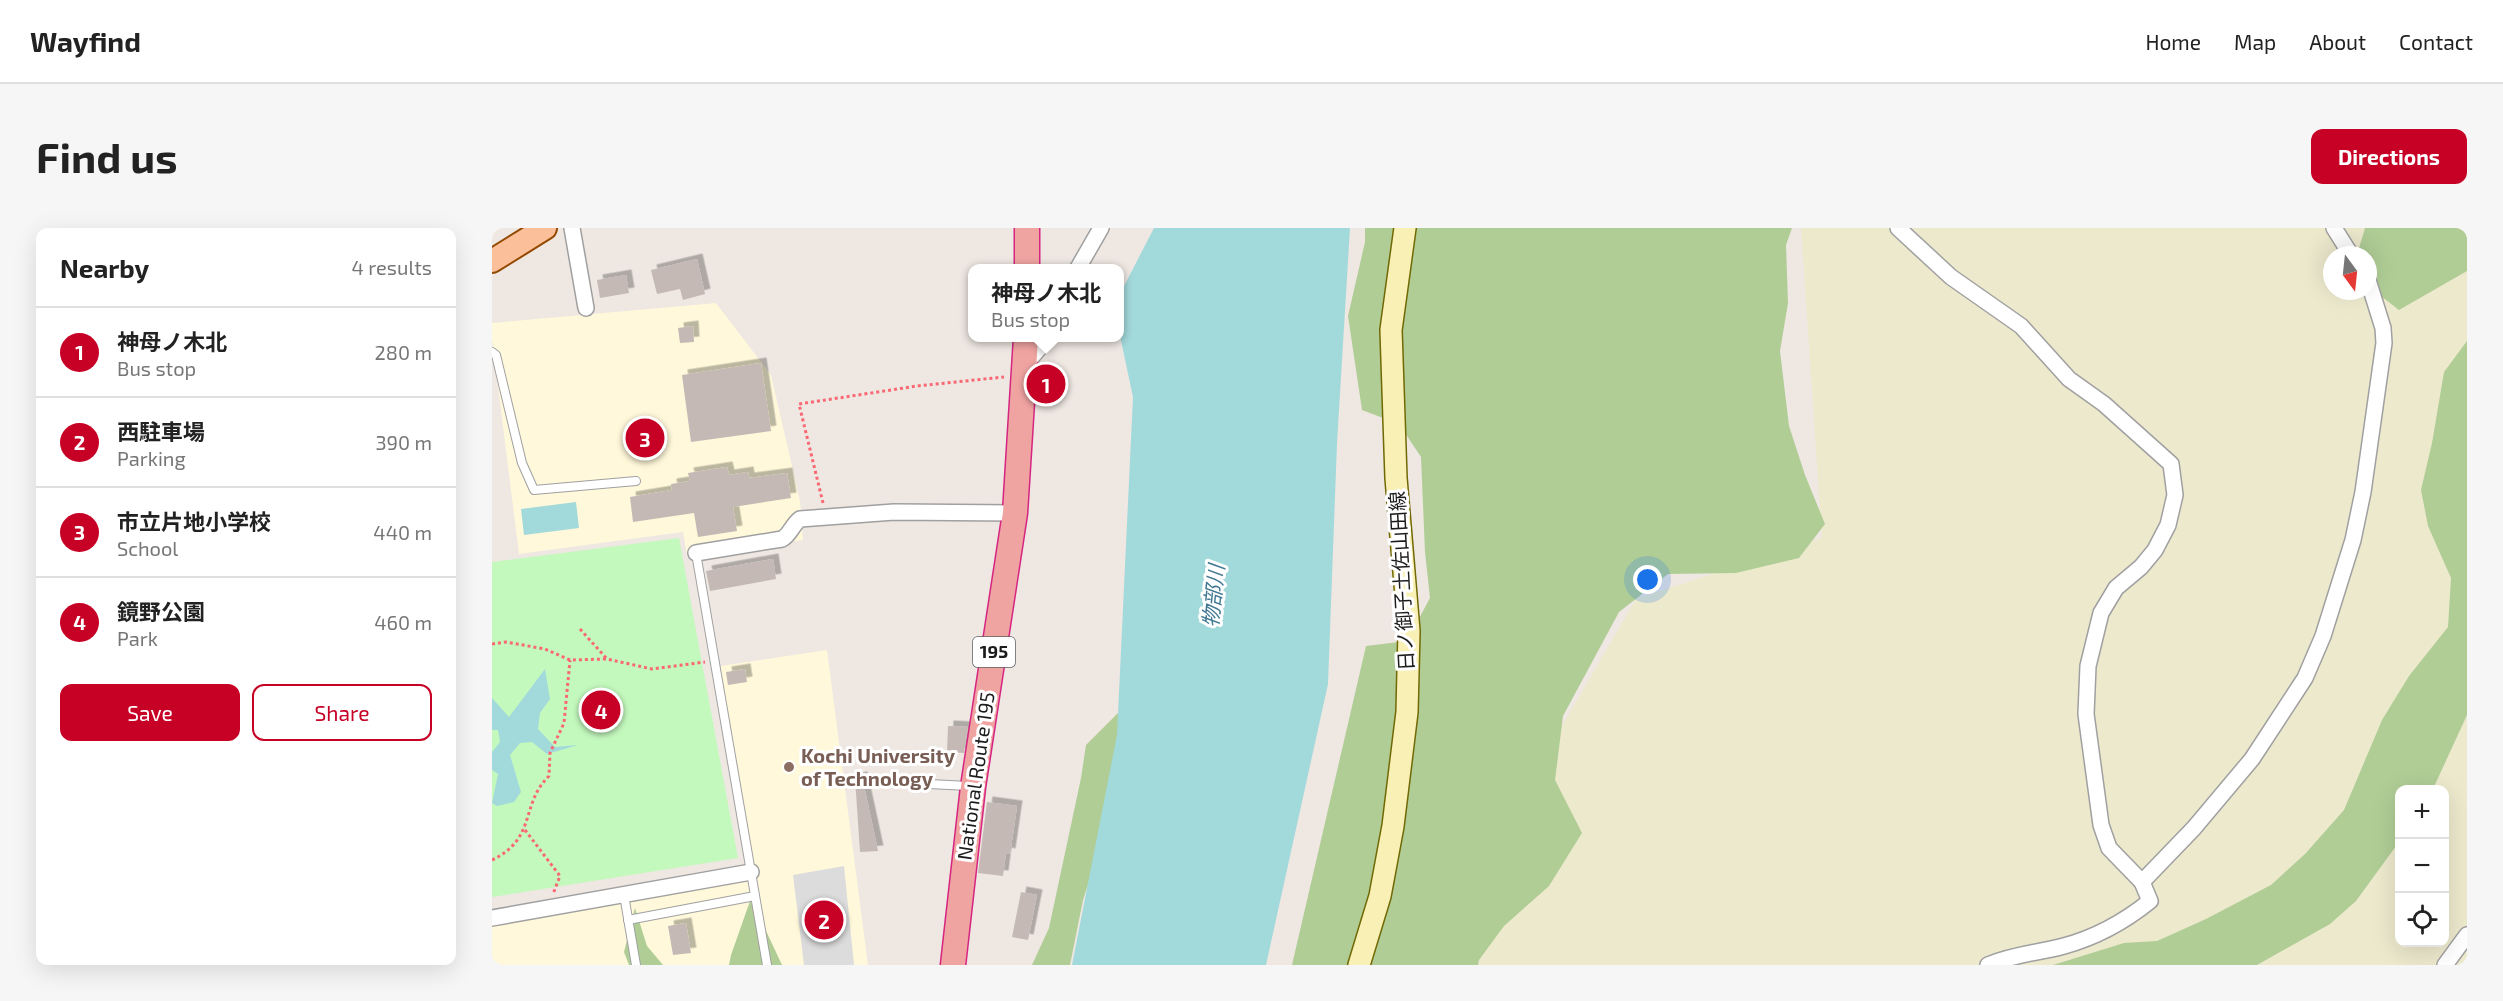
<!DOCTYPE html>
<meta charset="utf-8">
<style>
:root{--surface:#fff;--page:#f6f6f6;--text:#222;--muted:#767676;--line:#e0e0e0;--accent:#c70125}
body{margin:0;font-family:"Exo 2","Noto Sans JP",sans-serif;background:var(--page);color:var(--text)}
.controls{position:absolute;right:18px;bottom:18px;display:grid;overflow:hidden;border-radius:12px;box-shadow:0 6px 24px #0002}
.controls button{width:54px;height:54px;display:grid;place-items:center;padding:0;border:0;border-bottom:2px solid var(--line);background:var(--surface);color:var(--text);font:30px sans-serif}
.compass{position:absolute;left:1831px;top:18px;width:54px;height:54px;border-radius:50%;background:var(--surface);box-shadow:0 6px 24px #0002;rotate:165deg}
.you{position:absolute;left:1156px;top:352px;width:21px;height:21px;margin:-15px;border:4px solid #fff;border-radius:50%;background:#1a73e8;box-shadow:0 0 0 9px #1a73e833}
.badge{display:grid;place-items:center;width:39px;height:39px;border-radius:50%;background:var(--accent);color:#fff;font-size:20px;font-weight:700}
.pin{position:absolute;translate:-50% -50%;border:3px solid #fff;box-shadow:0 2px 6px #0006}
.popup{position:absolute;left:476px;top:36px;width:156px;height:78px;box-sizing:border-box;display:grid;place-content:center;border-radius:12px;background:var(--surface);filter:drop-shadow(0 2px 4px #0005);font-size:20px;white-space:nowrap;color:var(--muted)}
.popup b{font-size:22px;color:var(--text)}
.popup::after{content:'';position:absolute;left:50%;top:100%;margin-left:-12px;border:12px solid transparent;border-top-color:var(--surface)}
.list{margin:0;padding:0;list-style:none}
h2{display:flex;justify-content:space-between;align-items:center;height:78px;margin:0;padding:0 24px;font-size:26px}
h2 small{font-size:20px;font-weight:400;color:var(--muted)}
.list li{display:grid;grid-template-columns:39px 1fr auto;gap:18px;align-items:center;box-sizing:border-box;height:90px;padding:0 24px;border-top:2px solid var(--line)}
.list b{display:block;font-size:22px;white-space:nowrap}
.list p{margin:0;font-size:20px;white-space:nowrap;color:var(--muted)}
.list em{font-size:20px;font-style:normal;color:var(--muted)}
.actions{display:flex;gap:12px;padding:18px 24px}
.actions a{flex:1;padding:14px 0;border:2px solid var(--accent);border-radius:12px;text-align:center;font-size:21px;color:var(--accent)}
.actions .main{background:var(--accent);color:#fff}
.icon{flex:none;width:33px;height:33px;fill:none;stroke:currentColor;stroke-width:2;stroke-linecap:round;stroke-linejoin:round}
.map{position:relative;flex:none;width:1975px;height:737px;overflow:hidden;border-radius:12px}
header{display:flex;align-items:center;gap:36px;box-sizing:border-box;height:84px;padding:0 30px;background:var(--surface);border-bottom:2px solid var(--line)}
header strong{font-size:28px}
nav{display:flex;gap:33px;margin-inline-start:auto;font-size:21px}
.intro{display:flex;align-items:center;justify-content:space-between;box-sizing:border-box;height:144px;padding:0 36px}
h1{margin:0;font-size:42px}
.button{padding:15px 27px;border-radius:12px;background:var(--accent);color:#fff;font-size:21px;font-weight:700}
main{display:flex;gap:36px;padding:0 36px}
aside{flex:1;background:var(--surface);border-radius:12px;box-shadow:0 6px 24px #0002}
.map>svg:first-child{display:block}
.education{fill:#fff8da}
.farmland{fill:#ede9cd;fill-rule:evenodd}
.forest{fill:#b0cd96}
.park{fill:#c4f9be}
.parking{fill:#dcdcdc}
.water{fill:#a2d9db}
.building{fill:#c5b9b5;filter:url(#shadow)}
.lines{fill:none;stroke-linecap:round;stroke-linejoin:round}
.service-casing{stroke:#a0a0a0;stroke-width:10}
.minor-casing{stroke:#a0a0a0;stroke-width:18}
.secondary-casing{stroke:#716905;stroke-width:24}
.primary-casing{stroke:#934901;stroke-width:26}
.trunk-casing{stroke:#d62581;stroke-width:27}
.path{stroke:#f96873;stroke-width:3;stroke-dasharray:3 3;stroke-linecap:butt}
.service{stroke:#fff;stroke-width:8}
.minor{stroke:#fff;stroke-width:15}
.secondary{stroke:#f9f0b5;stroke-width:21}
.primary{stroke:#fbbf99;stroke-width:22}
.trunk{stroke:#f0a4a2;stroke-width:24}
.education-dot{fill:#8d6e63;stroke:#fff;stroke-width:2}
.labels{text-anchor:middle;stroke-width:6;stroke-linejoin:round;paint-order:stroke}
.shield{fill:#fff;stroke:#606060;stroke-width:1.5}
.shield-label{font-size:18px;font-weight:bold;fill:#1c1c1c}
.street-label{font-size:20px;fill:#1c1c1c;stroke:#fff}
.education-label{font-size:20px;font-weight:bold;fill:#785e54;stroke:#fff;text-anchor:start}
.water-label{font-size:21px;font-style:italic;fill:#417993;stroke:#fff}
</style>
<header>
<strong>Wayfind</strong>
<nav><a>Home</a><a>Map</a><a>About</a><a>Contact</a></nav>
</header>
<div class="intro"><h1>Find us</h1><a class="button">Directions</a></div>
<main>
<aside>
<h2>Nearby<small>4 results</small></h2>
<ul class="list">
<li><span class="badge">1</span><div><b>神母ノ木北</b><p>Bus stop</p></div><em>280 m</em></li>
<li><span class="badge">2</span><div><b>西駐車場</b><p>Parking</p></div><em>390 m</em></li>
<li><span class="badge">3</span><div><b>市立片地小学校</b><p>School</p></div><em>440 m</em></li>
<li><span class="badge">4</span><div><b>鏡野公園</b><p>Park</p></div><em>460 m</em></li>
</ul>
<div class="actions"><a class="main">Save</a><a>Share</a></div>
</aside>
<div class="map">
<svg width="1975" height="737" viewBox="0 0 1975 737">
<defs>
<filter id="shadow"><feDropShadow dx="5.5" dy="-5.5" stdDeviation="0" flood-color="#0004"/></filter>
</defs>
<rect width="100%" height="100%" fill="#eee7e2"/>
<!-- education -->
<g class="education">
<polygon points="224,75 279,147 308,273 311,312 195,328 191,304 27,326 0,111 0,95"/>
<polygon points="335,422 376,737 0,737 0,684 261,639 228,438"/>
</g>
<!-- farmland -->
<path class="farmland" d="M 1309,0 L 1975,0 L 1975,737 L 986,737 L 1046,539 L 1144,371 L 1330,310 ZM 1840,27 L 1876,27 L 1876,63 L 1840,63 ZM 1908,562 L 1952,562 L 1952,714 L 1908,714 Z"/>
<!-- forest -->
<g class="forest">
<polygon points="873,0 1300,0 1294,17 1296,75 1288,123 1297,198 1313,247 1333,296 1307,330 1244,345 1176,346 1127,384 1071,488 1063,552 1090,605 1057,658 1012,698 987,732 986,737 800,737 874,418 915,413 938,370 933,324 929,229 907,196 870,182 856,88 873,14"/>
<polygon points="1873,0 1975,0 1975,43 1907,82 1876,58 1876,27 1865,27"/>
<polygon points="1975,113 1975,487 1941,561 1908,562 1907,614 1864,673 1838,696 1765,737 1561,737 1632,715 1665,713 1714,691 1779,657 1813,626 1852,582 1890,492 1917,448 1956,399 1959,350 1936,298 1929,262 1940,215 1952,144"/>
<polygon points="629,482 632,525 612,608 591,672 578,737 540,737 557,700 589,550 594,517"/>
<polygon points="258,673 275,705 290,737 237,737 239,727"/>
<polygon points="143,680 155,718 171,737 137,737 132,724"/>
</g>
<!-- park -->
<polygon class="park" points="187,310 246,630 0,669 0,334"/>
<!-- parking -->
<polygon class="parking" points="352,638 362,737 312,737 301,647"/>
<!-- water -->
<g class="water">
<polygon points="662,0 858,0 845,215 836,456 774,737 580,737 625,507 641,169 628,108 628,66"/>
<polygon points="84,274 87,300 32,307 29,281"/>
<polygon points="53,441 58,471 48,485 46,501 63,519 86,517 55,526 40,514 28,515 18,527 29,564 22,574 5,578 0,575 6,546 0,542 0,524 8,514 6,502 0,502 0,470 17,489"/>
</g>
<!-- building -->
<g class="building">
<polygon points="205,31 213,66 191,72 188,61 165,66 159,42"/>
<polygon points="134,47 137,65 108,70 105,52"/>
<polygon points="201,98 202,114 188,115 186,100"/>
<polygon points="269,135 279,203 199,214 190,147"/>
<polygon points="235,239 237,247 256,244 257,250 295,245 299,270 241,279 245,303 206,309 202,285 141,294 138,269 180,262 179,256 198,253 196,245"/>
<polygon points="281,331 284,351 218,363 214,343"/>
<polygon points="253,441 255,454 236,457 234,444"/>
<polygon points="456,498 476,499 472,525 455,524"/>
<polygon points="370,549 386,623 368,624 363,550"/>
<polygon points="495,574 525,578 518,626 514,625 511,648 486,645"/>
<polygon points="529,664 545,667 536,712 520,709"/>
<polygon points="194,695 199,725 181,727 176,698"/>
</g>
<g class="lines">
<!-- service casing -->
<g class="service-casing">
<g id="service">
<polyline points="0,124 4,127 30,235 42,262 144,253"/>
<polyline points="204,325 275,737"/>
<polyline points="437,556 477,558"/>
<polyline points="132,667 144,737"/>
<polyline points="136,692 263,668"/>
</g>
</g>
<!-- minor casing -->
<g class="minor-casing">
<g id="minor">
<polyline points="80,0 94,80"/>
<path d="M 1406,0 L 1459,49 L 1529,98 L 1577,151 L 1612,176 L 1679,236 L 1683,267 L 1676,297 L 1663,322 L 1649,339 L 1624,360 L 1609,385 L 1596,438 L 1594,486 L 1609,597 L 1617,620 L 1650,654 L 1658,673 C 1632,694 1605,709 1572,718 C 1546,725 1522,726 1496,737"/>
<polyline points="1842,0 1859,27"/>
<polyline points="586,40 609,0"/>
<polyline points="532,138 556,110"/>
<path d="M 204,325 L 290,311 C 298,307 300,297 308,291 L 402,284 L 523,285"/>
<polyline points="1650,654 1702,600 1760,531 1813,450 1831,408 1861,312 1871,264 1892,115 1891,100 1876,52"/>
<polyline points="0,690 259,644"/>
<polyline points="1953,737 1975,707"/>
</g>
</g>
<!-- secondary casing -->
<g class="secondary-casing">
<polyline id="secondary" points="867,737 888,668 901,598 915,484 917,403 904,250 899,102 913,0"/>
</g>
<!-- primary casing -->
<g class="primary-casing">
<polyline id="primary" points="0,33 53,0"/>
</g>
<!-- trunk casing -->
<g class="trunk-casing">
<g id="trunk">
<polyline points="535,40 535,0"/>
<polyline points="461,737 481,559 523,285 534,110"/>
</g>
</g>
<!-- path -->
<g class="path">
<polyline points="331,275 307,176 425,158 512,149"/>
<polyline points="88,401 115,431"/>
<polyline points="0,416 14,414 53,421 78,432 115,431 160,441 213,434"/>
<polyline points="33,602 68,648 61,666"/>
<path d="M 0,632 C 45,611 28,576 57,548 L 58,525 L 72,495 L 78,432"/>
</g>
<!-- service -->
<use href="#service" class="service"/>
<!-- minor -->
<use href="#minor" class="minor"/>
<!-- secondary -->
<use href="#secondary" class="secondary"/>
<!-- primary -->
<use href="#primary" class="primary"/>
<!-- trunk -->
<use href="#trunk" class="trunk"/>
</g>
<!-- markers -->
<circle class="education-dot" cx="297" cy="539" r="6"/>
<g class="labels">
<!-- shield labels -->
<rect class="shield" x="481" y="409" width="42" height="30" rx="4.5"/>
<g class="shield-label">
<text x="502" y="430">195</text>
</g>
<!-- street labels -->
<g class="street-label">
<text transform="translate(910 353) rotate(-93)" y="7">日ノ御子土佐山田線</text>
<text transform="translate(484 548) rotate(-82)" y="7">National Route 195</text>
</g>
<!-- education labels -->
<g class="education-label">
<text x="309" y="535">Kochi University<tspan x="309" dy="23">of Technology</tspan></text>
</g>
<!-- water labels -->
<g class="water-label">
<text transform="translate(722 368) rotate(-84)" y="7">物部川</text>
</g>
</g>
</svg>
<div class="controls">
<button>+</button>
<button>−</button>
<button><svg class="icon" aria-label="locate" viewBox="0 0 24 24"><circle cx="12" cy="12" r="6"/><path d="M12 2v4M12 18v4M2 12h4M18 12h4"/></svg></button>
</div>
<svg class="compass" viewBox="-18 -18 36 36"><path d="M0-13l5 13h-10z" fill="#e53935"/><path d="M0 13l5-13h-10z" fill="#767676"/></svg>
<div class="you"></div>
<div class="pin badge" style="left:554px;top:156px">1</div>
<div class="popup"><b>神母ノ木北</b>Bus stop</div>
<div class="pin badge" style="left:332px;top:692px">2</div>
<div class="pin badge" style="left:153px;top:210px">3</div>
<div class="pin badge" style="left:109px;top:482px">4</div>
</div>
</main>
